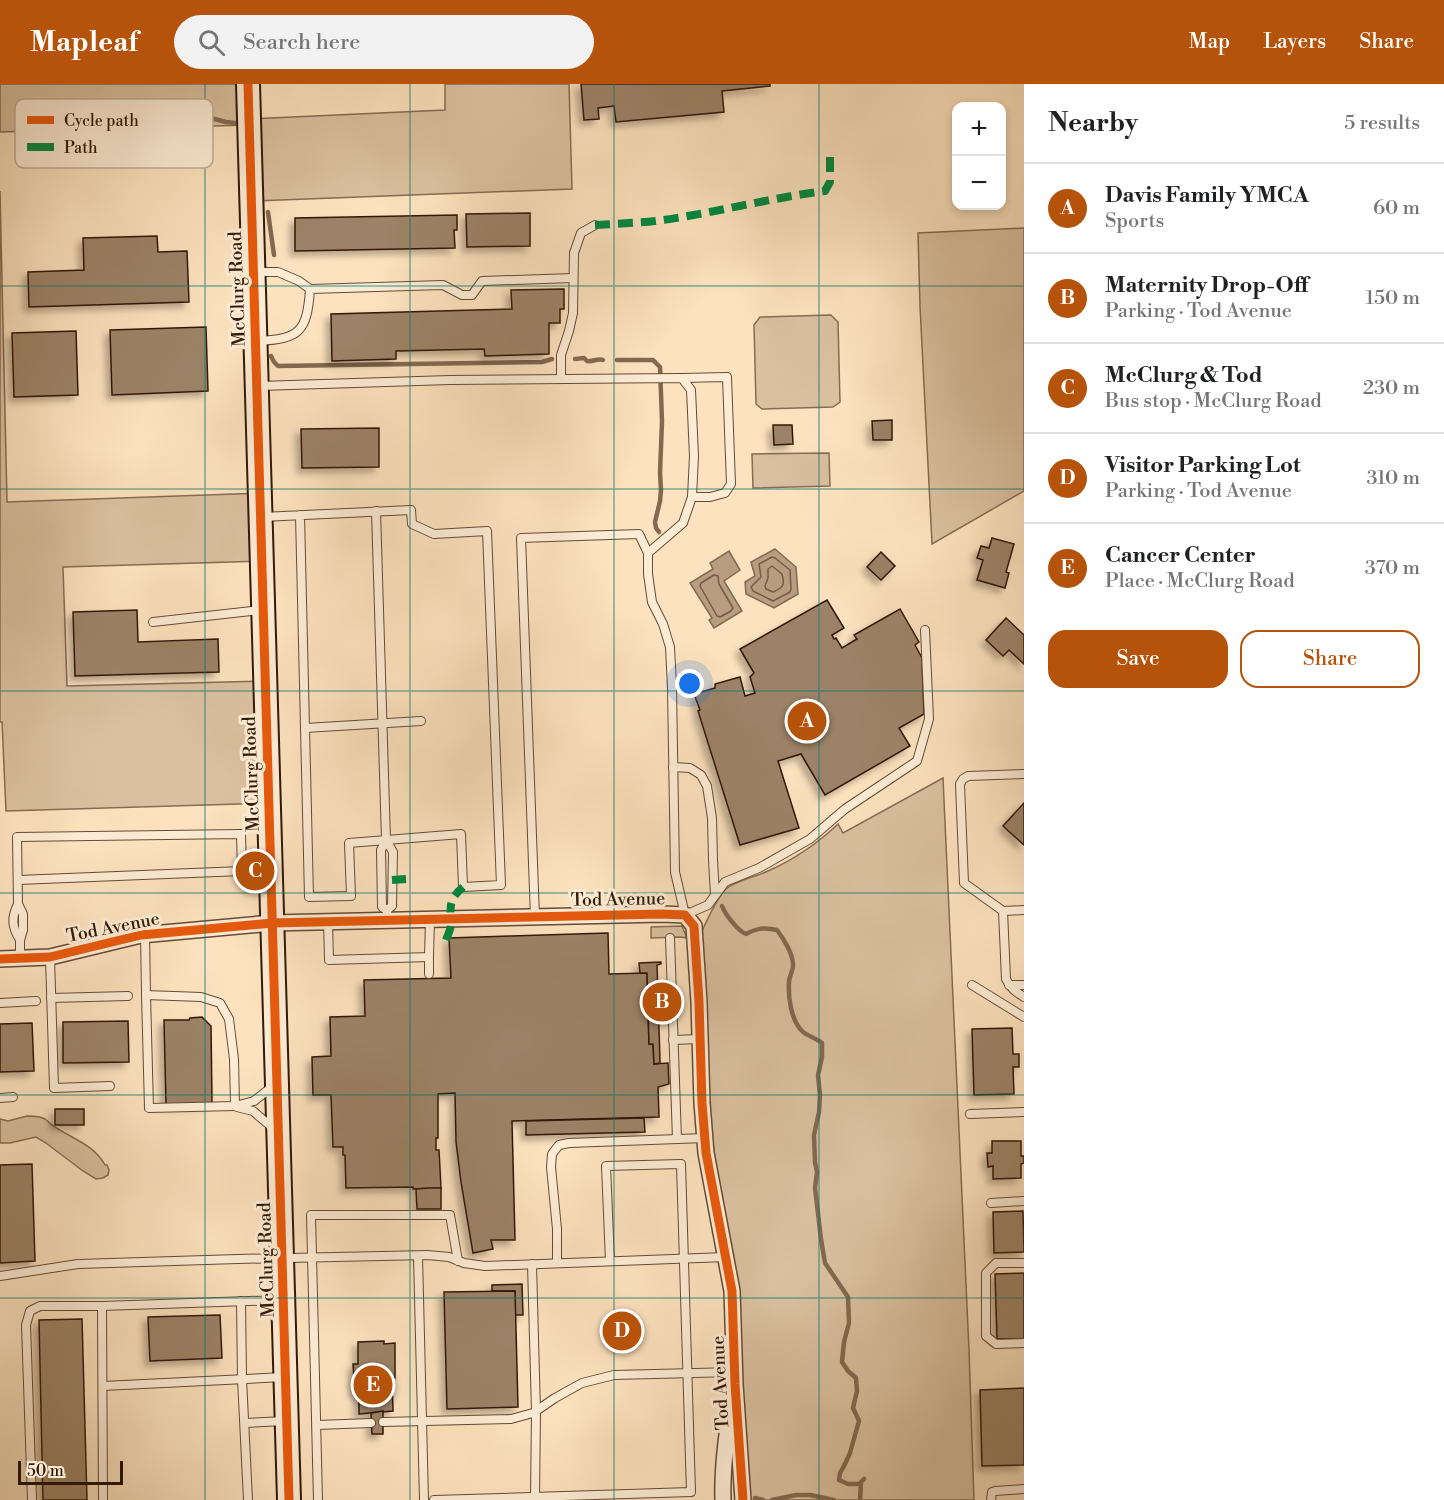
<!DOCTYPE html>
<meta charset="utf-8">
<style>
:root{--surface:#fff;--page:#f2f2f2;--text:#202124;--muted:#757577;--line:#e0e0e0;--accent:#b45309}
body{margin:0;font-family:"Libre Bodoni",serif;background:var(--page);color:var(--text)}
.controls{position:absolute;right:18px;top:18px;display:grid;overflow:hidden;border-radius:12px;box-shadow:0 3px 9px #0003}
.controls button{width:54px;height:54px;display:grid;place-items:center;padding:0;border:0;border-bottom:2px solid var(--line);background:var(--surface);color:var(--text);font:30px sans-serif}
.scale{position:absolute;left:18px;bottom:15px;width:105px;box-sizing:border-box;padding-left:6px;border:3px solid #331907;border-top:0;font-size:16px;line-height:21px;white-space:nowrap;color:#331907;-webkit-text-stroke:4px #fdecd5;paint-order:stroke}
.you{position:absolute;left:690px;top:600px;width:21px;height:21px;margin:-15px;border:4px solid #fff;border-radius:50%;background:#1a73e8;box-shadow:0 0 0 9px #1a73e833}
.badge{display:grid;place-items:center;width:39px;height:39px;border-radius:50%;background:var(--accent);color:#fff;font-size:20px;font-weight:700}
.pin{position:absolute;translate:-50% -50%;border:3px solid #fff;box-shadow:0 2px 6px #0006}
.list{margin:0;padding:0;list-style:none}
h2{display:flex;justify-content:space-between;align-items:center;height:78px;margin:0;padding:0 24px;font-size:26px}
h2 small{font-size:20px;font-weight:400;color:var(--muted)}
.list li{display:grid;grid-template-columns:39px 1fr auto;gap:18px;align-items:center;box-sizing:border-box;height:90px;padding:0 24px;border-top:2px solid var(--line)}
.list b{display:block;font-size:22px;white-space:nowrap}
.list p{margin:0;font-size:20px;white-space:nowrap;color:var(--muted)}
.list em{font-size:20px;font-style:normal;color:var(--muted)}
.actions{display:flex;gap:12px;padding:18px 24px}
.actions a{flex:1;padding:14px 0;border:2px solid var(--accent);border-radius:18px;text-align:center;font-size:21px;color:var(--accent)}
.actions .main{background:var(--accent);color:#fff}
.icon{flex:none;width:33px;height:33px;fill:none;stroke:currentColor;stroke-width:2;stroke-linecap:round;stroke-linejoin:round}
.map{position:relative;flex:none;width:1024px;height:1416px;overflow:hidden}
header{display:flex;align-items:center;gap:36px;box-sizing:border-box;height:84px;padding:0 30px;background:var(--accent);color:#fff}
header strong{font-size:28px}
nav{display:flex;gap:33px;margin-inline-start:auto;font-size:21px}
.search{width:420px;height:54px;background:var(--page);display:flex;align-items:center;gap:15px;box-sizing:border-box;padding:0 21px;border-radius:33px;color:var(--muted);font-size:22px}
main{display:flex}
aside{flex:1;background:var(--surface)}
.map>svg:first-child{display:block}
.green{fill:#dac09f;stroke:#866c53;stroke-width:1.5}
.water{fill:#b89e80;stroke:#836950;stroke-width:1.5}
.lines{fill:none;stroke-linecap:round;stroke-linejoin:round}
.shore{stroke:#765c44;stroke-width:1.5}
.stream{stroke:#836950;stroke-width:4.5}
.building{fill:#9c8266;stroke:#331907;stroke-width:1.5;filter:url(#shadow)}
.lane-casing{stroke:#654b35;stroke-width:10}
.street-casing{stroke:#654b35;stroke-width:18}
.secondary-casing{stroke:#331907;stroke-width:26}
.lane{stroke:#fdecd5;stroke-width:8}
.street{stroke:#fdecd5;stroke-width:15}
.secondary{stroke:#fdecd5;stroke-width:22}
.quiet{stroke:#00873e;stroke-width:8;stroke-dasharray:15 8;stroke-linecap:butt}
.cycleway-casing{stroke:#fdecd5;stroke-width:13}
.cycleway{stroke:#e8590c;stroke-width:9}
.grid{fill:none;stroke:#0f766e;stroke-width:1.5;stroke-opacity:0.55}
.labels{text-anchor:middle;stroke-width:6;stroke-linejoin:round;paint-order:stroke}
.street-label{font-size:18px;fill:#331907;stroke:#fdecd5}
.key{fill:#fdecd5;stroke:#c0ad97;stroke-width:1.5}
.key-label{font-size:16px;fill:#331907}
</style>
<header>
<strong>Mapleaf</strong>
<div class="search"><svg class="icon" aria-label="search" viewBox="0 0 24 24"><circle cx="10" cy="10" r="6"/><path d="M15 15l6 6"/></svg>Search here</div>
<nav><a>Map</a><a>Layers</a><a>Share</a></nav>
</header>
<main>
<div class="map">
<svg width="1024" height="1416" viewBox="0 0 1024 1416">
<defs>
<filter id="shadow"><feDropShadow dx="-5" dy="5" stdDeviation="3" flood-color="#0004"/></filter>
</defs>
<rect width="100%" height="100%" fill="#fce2be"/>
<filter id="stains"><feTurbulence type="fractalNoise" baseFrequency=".00333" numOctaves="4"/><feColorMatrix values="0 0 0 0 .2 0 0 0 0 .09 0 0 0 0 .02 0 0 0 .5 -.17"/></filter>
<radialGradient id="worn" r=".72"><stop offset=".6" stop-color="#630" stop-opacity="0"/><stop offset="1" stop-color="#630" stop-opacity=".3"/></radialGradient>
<!-- green -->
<g class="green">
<polygon points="0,0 248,0 250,35 445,26 445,0 569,0 572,105 251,117 249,41 0,48"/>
<polygon points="0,107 7,418 260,409 262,477 63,483 67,602 265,597 269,719 6,727 2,638 0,638"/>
<polygon points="1024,144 1024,407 932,460 920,222 918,149"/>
<polygon points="831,231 838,238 840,318 833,323 762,325 756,320 754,241 760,233"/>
<polygon points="829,369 830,402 753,404 752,370"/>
<path d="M 943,694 L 969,1266 L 974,1416 L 747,1416 L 721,1116 L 709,1033 L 702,847 C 707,836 716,816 725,806 C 733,797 756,793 768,787 C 793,776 818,759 838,740 L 843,749 Z"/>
<polygon points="682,842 687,854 680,853 651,854 651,843"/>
<path d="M 27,1032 C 33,1032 40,1032 45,1035 C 48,1037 50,1040 52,1041 C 70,1054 94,1060 105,1081 L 107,1081 L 109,1086 L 108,1091 L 103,1094 L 96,1095 L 83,1087 L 46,1059 L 36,1053 L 10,1059 L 0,1059 L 0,1035 L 8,1037 Z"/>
</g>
<!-- water -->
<g class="water">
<polygon points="775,465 796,483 798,510 774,524 746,510 745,498 755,492 751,478"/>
<polygon points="729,467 740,486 724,497 742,527 714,544 709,536 712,534 690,499 713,485 710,479"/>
</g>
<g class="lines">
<!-- shore -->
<g class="shore">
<polygon points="772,473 775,474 790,486 791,505 790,508 773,517 753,507 751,503 761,493 759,480"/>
<path d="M 772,482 L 782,490 C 785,501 784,503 773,508 L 766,505 L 765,502 L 768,494 L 768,485 Z"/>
<polygon points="714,491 718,492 719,500 733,524 731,527 720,533 717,532 700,502 701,499"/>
</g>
<!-- stream -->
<g class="stream">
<polyline points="112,37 154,34 168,35 207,33 226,38 235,39"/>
<polyline points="268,128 274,171"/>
<polyline points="271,272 274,278 278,282 542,278 552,275"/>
<path d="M 575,275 L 584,274 L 587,277 C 593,278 598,274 603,276"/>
<polyline points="617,276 653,276 660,283 662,337 660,389 661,406 660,417 655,438 656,444 659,448"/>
<path d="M 722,822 C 725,830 738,847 746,850 C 757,844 765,843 777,846 C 783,854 793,870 793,880 C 794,886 789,892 789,898 C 788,913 791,936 802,947 C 807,952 816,954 822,959 L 822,973 L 818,991 L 820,1011 L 819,1028 L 814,1051 L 815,1078 L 817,1088 L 815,1104 L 821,1155 L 825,1179 L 848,1213 L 849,1239 L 844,1258 L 842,1278 L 848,1287 L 856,1294 L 857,1307 L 853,1324 L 859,1337 L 850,1369 L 844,1382 L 840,1389 L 839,1396 L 848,1400 L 860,1400"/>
<polyline points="755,1414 763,1416"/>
<polyline points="772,1416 796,1411 810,1411 834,1416"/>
<polyline points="860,1416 861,1398 864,1395"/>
</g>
</g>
<!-- building -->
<g class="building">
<polygon points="581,0 770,0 770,2 722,7 724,28 616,38 614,22 598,24 599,35 584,36"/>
<polygon points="530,129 530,162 467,163 466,130"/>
<polygon points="457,131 457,146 454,146 455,164 295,167 295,134"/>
<polygon points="157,152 158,168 187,167 189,218 29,223 28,188 84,186 83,154"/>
<polygon points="564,205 564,225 560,225 560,239 549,239 549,270 485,272 484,265 396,267 396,275 332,277 331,230 512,225 511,206"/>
<polygon points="206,243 208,307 112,311 110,246"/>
<polygon points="76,247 78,311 14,313 12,249"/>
<polygon points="892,336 892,356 873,356 872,337"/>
<polygon points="773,341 792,341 793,360 774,361"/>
<polygon points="379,344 379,383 302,384 301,345"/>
<polygon points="992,454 1014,460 1006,488 1009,489 1005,504 977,496 983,476 977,474 981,462 989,464"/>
<polygon points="881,468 895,482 881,496 867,483"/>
<polygon points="827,516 844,544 832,551 834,555 836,554 842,564 857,555 854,551 900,525 919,558 915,561 922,574 924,630 899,644 910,662 825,711 801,670 778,677 799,744 740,761 698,627 700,626 694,610 715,604 715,600 740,593 745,612 755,609 750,593 754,589 740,565"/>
<polygon points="137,526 138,558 218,555 219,588 75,592 73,528"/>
<polygon points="1006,534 1024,551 1024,580 1009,566 1003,572 986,556"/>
<polygon points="1024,719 1024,761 1003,742"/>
<polygon points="608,849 609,890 647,889 649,960 653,960 654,980 668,979 669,1000 658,1003 659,1033 512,1037 515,1156 491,1156 493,1165 473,1169 461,1098 456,1058 455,1009 438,1010 438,1054 436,1054 436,1066 439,1066 441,1104 413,1105 413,1103 346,1104 345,1071 343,1071 343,1063 333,1063 331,1011 313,1011 312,973 331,972 330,933 365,932 364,896 451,894 449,854"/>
<polygon points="661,878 661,880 657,881 660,977 660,979 654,980 653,960 649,960 647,889 640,889 639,879"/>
<polygon points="202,933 211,942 212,1019 166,1021 164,936 189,936 190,934"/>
<polygon points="128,937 129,978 63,979 63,938"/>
<polygon points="32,939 34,987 0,988 0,940"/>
<polygon points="1012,944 1013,970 1019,970 1019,983 1013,983 1014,1010 974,1011 972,945"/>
<rect x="55" y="1025" width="29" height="16"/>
<polygon points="644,1034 645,1048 526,1051 526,1037"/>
<polygon points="992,1057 1021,1057 1021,1072 1024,1072 1024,1079 1021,1080 1021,1094 993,1095 993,1082 988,1083 987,1069 992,1069"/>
<polygon points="32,1080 35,1177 0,1179 0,1081"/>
<polygon points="429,1104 441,1104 441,1125 417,1125 416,1105"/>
<polygon points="1023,1127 1024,1168 994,1169 993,1128"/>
<polygon points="1024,1189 1024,1255 997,1255 995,1190"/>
<polygon points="522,1200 523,1231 515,1231 515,1207 492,1207 492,1201"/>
<polygon points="515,1207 518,1323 447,1325 444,1208"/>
<polygon points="220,1231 222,1274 150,1277 148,1233"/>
<polygon points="82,1235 87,1416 43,1416 39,1236"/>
<polygon points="384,1257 384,1260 395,1259 395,1294 392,1293 393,1327 359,1330 359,1309 355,1309 353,1280 358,1280 358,1258"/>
<polygon points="1024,1304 1024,1381 982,1382 980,1306"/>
<polygon points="383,1327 383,1350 372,1350 371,1329"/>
</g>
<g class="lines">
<!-- lane casing -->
<g class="lane-casing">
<g id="lane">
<polyline points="256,188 278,188 299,197 310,205"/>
<path d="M 257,257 C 300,255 307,248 310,205 L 443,201 L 462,211 L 472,211 L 482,197 L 573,194"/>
<polyline points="682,294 727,293 731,400 725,409 710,413 692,413"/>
<polyline points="561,295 561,271 569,247 573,229 574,169 581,149 595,141"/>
<polyline points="259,302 450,296 682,294 691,306 694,372 692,413 683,439 648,469 648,490 652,518 663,540 670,563 672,603 675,788 685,831 708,821 725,798 759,784 810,755 845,725 917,677 929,635 925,546"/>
<polyline points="376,427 386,756 381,766 382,823 387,826"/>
<polyline points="262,433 411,426 412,440 434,450 487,447 501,801 463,803 461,750 349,759 351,812 309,813 300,431"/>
<polyline points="153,538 261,526"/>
<polyline points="305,644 421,637"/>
<polyline points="673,683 690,684 701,691 707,702 712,734 713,776 715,811"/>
<path d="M 1024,690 L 968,692 L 963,695 L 960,700 L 964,799 L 1003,827 L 1006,895 C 1010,904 1016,908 1024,913"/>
<polyline points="386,756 393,768 392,822 387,826 387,831"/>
<polyline points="18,796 242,787 241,750 17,753 18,820 23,830 23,846 20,856 20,874"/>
<path d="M 18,820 C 11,834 12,843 20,856"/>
<polyline points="1003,827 1024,826"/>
<polyline points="535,833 521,454 639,450 648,469"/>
<polyline points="328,837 329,876 429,873 430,835"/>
<polyline points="145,850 146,911 201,913 220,919 229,935 234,975 235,1022"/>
<polyline points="670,854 677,1055"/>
<polyline points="50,873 54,1004 110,1002"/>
<polyline points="429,873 429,890"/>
<polyline points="972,901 1024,933"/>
<polyline points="1009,901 1024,901"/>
<polyline points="146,911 149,1024 235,1022 254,1017 273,1002"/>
<polyline points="51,914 128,912"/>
<polyline points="0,919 36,917"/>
<polyline points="673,956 700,955"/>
<polyline points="0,1014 13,1013"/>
<polyline points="237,1023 253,1027 274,1045"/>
<polyline points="970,1030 1024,1028"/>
<polyline points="991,1119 1024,1117"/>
<polyline points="418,1172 424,1416"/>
<polyline points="557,1179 557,1145 551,1083 552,1070 559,1061 569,1059 705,1054"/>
<polyline points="1024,1179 996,1179 986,1189 986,1252 996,1260 1024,1259"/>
<polyline points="532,1180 536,1328 535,1413"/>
<polyline points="0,1192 78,1180 238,1175 428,1171 449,1173 464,1179 485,1182 726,1173"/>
<polyline points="241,1217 242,1295 248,1416"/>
<polyline points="102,1222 281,1216"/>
<polyline points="103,1302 284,1293"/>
<polyline points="383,1338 511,1335 533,1329 555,1314 582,1299 614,1291 735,1288"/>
<polyline points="245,1339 285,1337"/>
<polyline points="317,1341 371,1339"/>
<polyline points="32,1416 26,1241 30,1227 40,1222 102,1222 103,1416"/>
<polyline points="318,1416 311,1131 450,1131 458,1177"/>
<polyline points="434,1416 691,1408 681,1080 606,1082 610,1177"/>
<polyline points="991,1416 992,1408 995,1407 1024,1405"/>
</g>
</g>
<!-- street casing -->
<g class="street-casing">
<g id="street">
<polyline points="0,875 50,873 141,851 272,839 662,830 685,831 694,842 699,918 702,1019 706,1069 732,1207 735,1300 743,1416"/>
<path d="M 723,1416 C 722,1385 726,1354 731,1324"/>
</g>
</g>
<!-- secondary casing -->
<g class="secondary-casing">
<polyline id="secondary" points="248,0 289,1416"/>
</g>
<!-- lane -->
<use href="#lane" class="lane"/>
<!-- street -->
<use href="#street" class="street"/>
<!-- secondary -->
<use href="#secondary" class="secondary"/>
<!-- quiet -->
<g class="quiet">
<path d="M 595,141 C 615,140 635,139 655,137 C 712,130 768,114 825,107 L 830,98 L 830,70"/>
<polyline points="242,787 246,807"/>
<polyline points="392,796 406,795"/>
<path d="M 446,856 C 448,851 450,847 451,841 C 451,823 447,817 463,803"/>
</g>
<!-- cycleway casing -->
<g class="cycleway-casing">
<g id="cycleway">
<polyline points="248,0 289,1416"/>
<polyline points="0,875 50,873 141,851 272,839 662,830 685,831 694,842 699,918 702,1019 706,1069 732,1207 735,1300 743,1416"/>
</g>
</g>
<!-- cycleway -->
<use href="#cycleway" class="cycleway"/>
</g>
<!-- grid -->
<path class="grid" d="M 205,0 L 205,1416M 410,0 L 410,1416M 614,0 L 614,1416M 819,0 L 819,1416M 0,202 L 1024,202M 0,405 L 1024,405M 0,607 L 1024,607M 0,809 L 1024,809M 0,1011 L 1024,1011M 0,1214 L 1024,1214"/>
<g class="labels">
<!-- street labels -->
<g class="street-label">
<text transform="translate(237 205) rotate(-92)" y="6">McClurg Road</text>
<text transform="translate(251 690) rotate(-92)" y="6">McClurg Road</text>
<text transform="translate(618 815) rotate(-1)" y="6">Tod Avenue</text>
<text transform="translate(113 843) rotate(-11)" y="6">Tod Avenue</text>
<text transform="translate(266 1176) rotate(-92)" y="6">McClurg Road</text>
<text transform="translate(720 1299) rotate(-93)" y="6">Tod Avenue</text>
</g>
</g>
<!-- legend -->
<rect x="15" y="15" width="198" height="69" rx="9" class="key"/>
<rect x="27" y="32" width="27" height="8" fill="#e8590c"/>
<rect x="27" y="59" width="27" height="8" fill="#00873e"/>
<g class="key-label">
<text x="64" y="42">Cycle path</text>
<text x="64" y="69">Path</text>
</g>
<rect width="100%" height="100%" filter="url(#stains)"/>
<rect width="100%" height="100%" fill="url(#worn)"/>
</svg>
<div class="controls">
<button>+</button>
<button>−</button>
</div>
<div class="scale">50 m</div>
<div class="you"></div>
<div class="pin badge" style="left:807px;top:637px">A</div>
<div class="pin badge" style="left:662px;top:918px">B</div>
<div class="pin badge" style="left:255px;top:787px">C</div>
<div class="pin badge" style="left:622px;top:1247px">D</div>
<div class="pin badge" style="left:373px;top:1301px">E</div>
</div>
<aside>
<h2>Nearby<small>5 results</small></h2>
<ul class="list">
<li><span class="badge">A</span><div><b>Davis Family YMCA</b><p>Sports</p></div><em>60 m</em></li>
<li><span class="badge">B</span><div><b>Maternity Drop-Off</b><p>Parking · Tod Avenue</p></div><em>150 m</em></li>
<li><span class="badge">C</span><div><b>McClurg &amp; Tod</b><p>Bus stop · McClurg Road</p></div><em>230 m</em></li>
<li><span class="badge">D</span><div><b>Visitor Parking Lot</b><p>Parking · Tod Avenue</p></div><em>310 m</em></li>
<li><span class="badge">E</span><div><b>Cancer Center</b><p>Place · McClurg Road</p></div><em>370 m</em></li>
</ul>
<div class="actions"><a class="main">Save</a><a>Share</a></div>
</aside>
</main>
